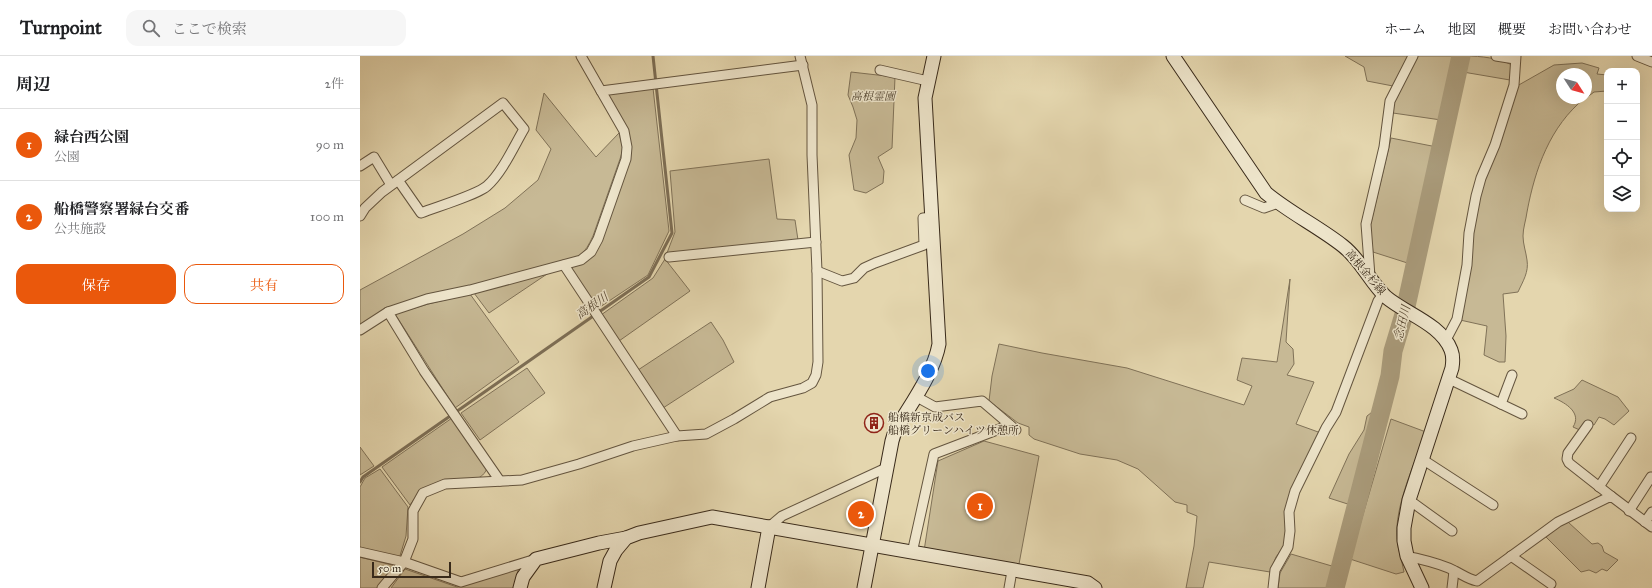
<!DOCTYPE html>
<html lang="ja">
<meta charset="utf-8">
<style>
:root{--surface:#fff;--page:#f6f6f6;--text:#202124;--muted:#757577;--line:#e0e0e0;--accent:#ea580c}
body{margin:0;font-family:"IM FELL Great Primer","Noto Serif JP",serif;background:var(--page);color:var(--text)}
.controls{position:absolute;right:12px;top:12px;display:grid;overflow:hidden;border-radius:8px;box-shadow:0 4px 16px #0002}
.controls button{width:36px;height:36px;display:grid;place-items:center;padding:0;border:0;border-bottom:1px solid var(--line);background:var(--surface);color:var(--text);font:20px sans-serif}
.compass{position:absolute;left:1196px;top:12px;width:36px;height:36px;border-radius:50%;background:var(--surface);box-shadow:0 4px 16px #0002;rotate:126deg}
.scale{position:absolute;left:12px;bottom:10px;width:79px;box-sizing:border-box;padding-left:4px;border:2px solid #392a1a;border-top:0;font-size:11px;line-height:14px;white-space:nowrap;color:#392a1a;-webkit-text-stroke:3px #ede4ca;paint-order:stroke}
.you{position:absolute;left:568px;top:315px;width:14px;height:14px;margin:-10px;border:3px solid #fff;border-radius:50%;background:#1a73e8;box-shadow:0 0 0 6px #1a73e833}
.badge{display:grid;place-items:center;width:26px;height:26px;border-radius:50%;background:var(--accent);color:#fff;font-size:13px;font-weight:700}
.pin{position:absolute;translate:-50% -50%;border:2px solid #fff;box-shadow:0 1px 4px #0006}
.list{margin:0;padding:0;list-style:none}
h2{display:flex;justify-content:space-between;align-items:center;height:52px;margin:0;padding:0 16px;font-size:17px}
h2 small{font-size:13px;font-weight:400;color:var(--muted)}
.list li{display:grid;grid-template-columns:26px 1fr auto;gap:12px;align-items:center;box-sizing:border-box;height:72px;padding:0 16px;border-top:1px solid var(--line)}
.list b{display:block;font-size:15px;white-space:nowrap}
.list p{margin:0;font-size:13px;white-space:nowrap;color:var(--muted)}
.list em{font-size:13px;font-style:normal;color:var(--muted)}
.actions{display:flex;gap:8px;padding:12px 16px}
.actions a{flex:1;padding:9px 0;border:1px solid var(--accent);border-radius:12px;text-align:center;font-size:14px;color:var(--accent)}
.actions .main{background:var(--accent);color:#fff}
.icon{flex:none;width:22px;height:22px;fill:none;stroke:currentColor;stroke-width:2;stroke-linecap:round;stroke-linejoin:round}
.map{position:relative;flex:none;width:1292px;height:532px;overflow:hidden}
header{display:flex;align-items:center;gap:24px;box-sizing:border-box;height:56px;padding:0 20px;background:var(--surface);border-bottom:1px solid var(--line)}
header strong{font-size:19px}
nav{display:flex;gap:22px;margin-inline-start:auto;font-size:14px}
.search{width:280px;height:36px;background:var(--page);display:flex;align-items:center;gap:10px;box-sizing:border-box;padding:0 14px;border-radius:12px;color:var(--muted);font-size:15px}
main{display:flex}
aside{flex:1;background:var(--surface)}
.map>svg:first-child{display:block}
.green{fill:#c7b995;stroke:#807258}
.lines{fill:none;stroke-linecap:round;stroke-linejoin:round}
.stream{stroke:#7d6e55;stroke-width:3}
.river{stroke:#aa9c7c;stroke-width:19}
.street-casing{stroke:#64553f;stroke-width:11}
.secondary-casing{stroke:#392a1a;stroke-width:15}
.street{stroke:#ede4ca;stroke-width:9}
.secondary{stroke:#ede4ca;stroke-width:13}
.labels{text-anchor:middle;stroke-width:3;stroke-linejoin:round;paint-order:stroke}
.park-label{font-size:11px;font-style:italic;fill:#554733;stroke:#ede4ca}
.street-label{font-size:11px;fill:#392a1a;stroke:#ede4ca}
.poi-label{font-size:11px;fill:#392a1a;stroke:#ede4ca;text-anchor:start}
.water-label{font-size:12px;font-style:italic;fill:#5b4c37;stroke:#ede4ca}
</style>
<header>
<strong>Turnpoint</strong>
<div class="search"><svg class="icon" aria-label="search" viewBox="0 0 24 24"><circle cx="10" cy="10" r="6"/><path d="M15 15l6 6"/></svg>ここで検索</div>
<nav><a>ホーム</a><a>地図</a><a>概要</a><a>お問い合わせ</a></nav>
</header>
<main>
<aside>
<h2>周辺<small>2件</small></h2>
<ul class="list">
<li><span class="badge">1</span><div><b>緑台西公園</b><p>公園</p></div><em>90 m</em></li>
<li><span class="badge">2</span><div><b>船橋警察署緑台交番</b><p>公共施設</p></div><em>100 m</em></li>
</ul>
<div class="actions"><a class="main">保存</a><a>共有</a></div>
</aside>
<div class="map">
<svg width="1292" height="532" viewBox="0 0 1292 532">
<rect width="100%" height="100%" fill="#e4d6ae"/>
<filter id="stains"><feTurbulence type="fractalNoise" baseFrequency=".005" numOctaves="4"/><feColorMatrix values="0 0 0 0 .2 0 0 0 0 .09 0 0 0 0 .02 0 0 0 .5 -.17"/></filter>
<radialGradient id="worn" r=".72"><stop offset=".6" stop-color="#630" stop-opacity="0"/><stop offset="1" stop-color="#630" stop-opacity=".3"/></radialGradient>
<!-- green -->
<g class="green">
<polygon points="985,0 1050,0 1033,30 1007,25 1004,11"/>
<polygon points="1056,0 1096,0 1088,65 1033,57 1034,44"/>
<path d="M 1106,0 C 1121,0 1138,2 1152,9 L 1150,24 L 1103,16 Z"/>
<path d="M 1222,7 L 1239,12 L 1237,18 L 1247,19 L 1247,35 L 1234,36 L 1226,42 L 1226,18 L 1202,18 L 1202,42 L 1225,42 C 1190,70 1175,113 1167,156 C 1166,164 1163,172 1163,180 C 1163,188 1166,196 1167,204 C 1169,216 1163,225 1158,236 L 1143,238 L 1146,280 L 1145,306 L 1139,306 L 1124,299 L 1127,270 L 1100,264 L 1104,249 L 1110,209 L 1112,177 L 1119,141 L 1157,30 L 1194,9 Z"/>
<polygon points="491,16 535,21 532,92 518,101 524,115 523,127 506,137 494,134 489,99 496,82 497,64 493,51 488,39"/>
<polygon points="293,32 309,175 288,219 237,253 209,211 225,205 269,106 247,38"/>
<path d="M 184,37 L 236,101 L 259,77 L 263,93 L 260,103 L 233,180 C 224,199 220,201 201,207 L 69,240 L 0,269 L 0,234 L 103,178 L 145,152 L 178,124 L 191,93 L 176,74 Z"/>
<polygon points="1031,82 1082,92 1060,211 1013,196 1010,171"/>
<polygon points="409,103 417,163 435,164 438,184 307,197 315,176 310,115"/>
<polygon points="305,203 330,235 259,285 241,259 293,222"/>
<polygon points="190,216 129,257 114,237"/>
<polygon points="930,223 926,286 933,293 934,308 927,319 954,326 936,368 961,377 950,400 927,473 924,490 916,501 910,516 849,506 843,532 826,532 834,490 837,460 827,456 827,449 815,446 778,413 757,404 720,398 674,383 669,379 669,371 658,367 629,345 632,320 639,288 682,297 767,312 884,349 892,330 877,324 882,302 917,306"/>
<polygon points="110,238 159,306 95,352 35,258 68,248"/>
<polygon points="351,266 363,284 374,306 303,352 278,314"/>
<polygon points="167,312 185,337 120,384 101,357"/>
<path d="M 1222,324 L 1258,341 L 1269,355 L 1254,369 L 1245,363 L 1239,361 L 1234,369 L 1228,367 L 1222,375 L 1213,371 C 1222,357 1206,347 1194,342 L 1214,333 Z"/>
<polygon points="1019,327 1034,331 997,451 969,442 989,398 1004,374 1007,360 1020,350 1024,335"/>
<path d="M 92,362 L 127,412 C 125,418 121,421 116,423 L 60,435 L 50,449 L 22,411 Z"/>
<path d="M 1031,363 L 1066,376 C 1055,406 1034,451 1037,483 C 1038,494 1042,505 1044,516 L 1036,518 L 990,503 Z"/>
<polygon points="624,385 679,400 659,508 564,495 578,405"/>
<polygon points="0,391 14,410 0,419"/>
<polygon points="20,413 48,451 46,480 39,503 0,492 0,431 5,422"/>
<polygon points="1208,466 1232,488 1238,487 1242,490 1244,496 1258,504 1247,515 1242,513 1236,517 1229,514 1221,516 1186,481 1202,468"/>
<polygon points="931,498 982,513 976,532 918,532 920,517"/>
<polygon points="0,501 36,510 18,532 0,532"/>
<polygon points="45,513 97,531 156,513 159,517 155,532 31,532"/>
</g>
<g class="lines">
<!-- stream -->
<polyline class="stream" points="0,426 3,421 289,221 312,177 293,0"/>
<!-- river -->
<polyline class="river" points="975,532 1030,320 1033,295 1045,255 1101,0"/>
<!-- street casing -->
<g class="street-casing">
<g id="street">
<polyline points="1136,0 1155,3"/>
<polyline points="1277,0 1292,6"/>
<polyline points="520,14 568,25"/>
<polyline points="241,35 443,9"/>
<polyline points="0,110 14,101 31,129"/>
<polyline points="885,144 904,152 918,147"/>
<path d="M 0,160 L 5,152 L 22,136 L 143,47 L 164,73 C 154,90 142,117 127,130 C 117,139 76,151 61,157 L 38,124"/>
<polyline points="309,201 456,186"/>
<polyline points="204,209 317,380"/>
<polyline points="457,215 482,225 494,222 504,212 515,207 564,189 563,162 573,161"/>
<polyline points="1010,220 1006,168 1024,91 1030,45 1053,0"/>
<polyline points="28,256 64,315 140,425"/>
<polyline points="0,274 28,256 67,243 110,234 221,204 231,196 238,183 266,103 267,91 264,75 221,0"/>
<polyline points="1086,284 1097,263 1100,247 1107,209 1109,177 1116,140 1121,122 1135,89 1154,29 1156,0"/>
<polyline points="1089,323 1162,358"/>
<polyline points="555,340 575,351 622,345 656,374"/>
<polyline points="1141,348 1152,319"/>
<polyline points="1228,369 1208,397 1207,403 1209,407 1251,440"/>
<polyline points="1062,403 1133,449"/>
<polyline points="1239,431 1271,382"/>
<polyline points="1049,444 1092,475"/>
<polyline points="1269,455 1291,421"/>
<polyline points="1285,466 1292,456"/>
<polyline points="409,471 422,460 526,412"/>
<polyline points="0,496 44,506 101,526 176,503"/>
<polyline points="552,497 574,398 650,369"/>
<path d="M 1047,500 C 1063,504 1080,507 1095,515 C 1103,519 1108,523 1117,525 L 1198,466 L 1251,440 L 1292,471"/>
<polyline points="1151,500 1191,528"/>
<polyline points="22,532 44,506 53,483 53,455 63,437 85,428 162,424 219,408 273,390 317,380 346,378 374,363 410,341 443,332 452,327 456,319 458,306 457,215 452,99 452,49 440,0"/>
<polyline points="649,532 652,515"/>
<polyline points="913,532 915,514 928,491 930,475 929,456 935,435 966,372 976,356 1018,245 1023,238"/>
<polyline points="1092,532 1094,515"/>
</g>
</g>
<!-- secondary casing -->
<g class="secondary-casing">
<g id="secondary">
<path d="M 813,0 L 906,137 C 930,157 959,171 983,190 C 1001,204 1010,226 1026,241 C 1046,258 1081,268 1091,294 C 1093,299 1093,306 1092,312 L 1049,444 L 1044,472 L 1044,485 L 1047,500 L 1062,532"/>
<polyline points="160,532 163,521 176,503 239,487 266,482"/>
<polyline points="244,532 250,505 256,494 266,482 279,477 352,461 728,527 735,532"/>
<polyline points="398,532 409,471"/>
<path d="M 504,532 L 532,385 L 535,375 C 550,349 574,317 579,288 L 565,42 L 574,0"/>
</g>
</g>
<!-- street -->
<use href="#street" class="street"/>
<!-- secondary -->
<use href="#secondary" class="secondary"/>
</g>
<!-- icons -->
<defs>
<g id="building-ring" transform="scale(1)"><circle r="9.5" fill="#ede4ca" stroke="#8f2418" stroke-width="1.5"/><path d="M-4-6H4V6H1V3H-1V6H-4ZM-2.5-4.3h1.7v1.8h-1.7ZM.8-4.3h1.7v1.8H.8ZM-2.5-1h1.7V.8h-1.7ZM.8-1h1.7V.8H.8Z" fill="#8f2418"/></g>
</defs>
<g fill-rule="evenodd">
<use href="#building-ring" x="514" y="367"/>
</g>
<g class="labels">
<!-- park labels -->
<g class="park-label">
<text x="513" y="44">高根霊園</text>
</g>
<!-- street labels -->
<g class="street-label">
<text transform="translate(1006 216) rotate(50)" y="4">高根金杉線</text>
</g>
<!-- poi labels -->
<g class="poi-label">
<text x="528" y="365">船橋新京成バス<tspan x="528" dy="13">船橋グリーンハイツ休憩所</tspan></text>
</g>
<!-- water labels -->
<g class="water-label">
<text transform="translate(232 250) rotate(-35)" y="4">高根川</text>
<text transform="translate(1042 267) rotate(-76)" y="4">念田川</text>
</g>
</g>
<rect width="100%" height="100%" filter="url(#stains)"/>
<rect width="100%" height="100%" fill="url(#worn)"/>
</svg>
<div class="controls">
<button>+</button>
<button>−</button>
<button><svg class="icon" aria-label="locate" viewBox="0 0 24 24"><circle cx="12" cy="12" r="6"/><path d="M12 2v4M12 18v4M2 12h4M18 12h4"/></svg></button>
<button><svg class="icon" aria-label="layers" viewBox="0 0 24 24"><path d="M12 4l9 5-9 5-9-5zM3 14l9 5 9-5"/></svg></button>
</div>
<svg class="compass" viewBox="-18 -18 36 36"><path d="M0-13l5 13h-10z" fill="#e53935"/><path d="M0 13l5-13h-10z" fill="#757577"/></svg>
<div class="scale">50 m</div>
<div class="you"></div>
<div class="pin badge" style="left:620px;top:450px">1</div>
<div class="pin badge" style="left:501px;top:458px">2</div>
</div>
</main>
